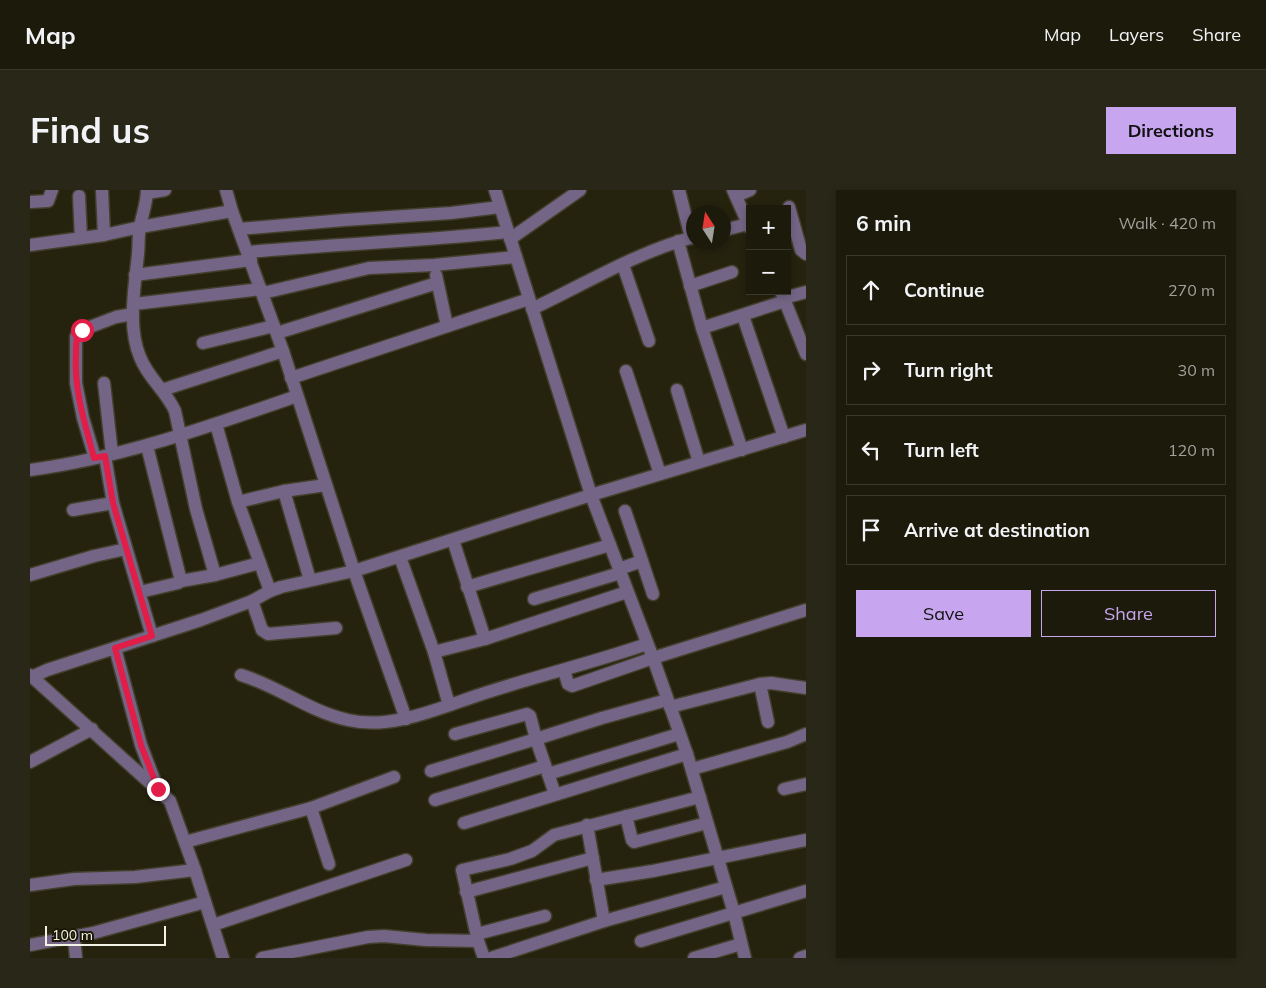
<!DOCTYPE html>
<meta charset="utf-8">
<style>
:root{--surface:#1c1a0a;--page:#292718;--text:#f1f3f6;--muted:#a0a19c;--line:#3a382b;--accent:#c8a6ef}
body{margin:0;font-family:Mulish,sans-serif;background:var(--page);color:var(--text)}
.controls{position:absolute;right:15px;top:15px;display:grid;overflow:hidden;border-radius:0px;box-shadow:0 2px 8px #0003}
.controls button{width:45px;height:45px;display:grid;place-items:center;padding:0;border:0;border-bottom:1px solid var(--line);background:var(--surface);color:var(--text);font:25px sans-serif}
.compass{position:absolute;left:656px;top:15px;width:45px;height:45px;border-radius:50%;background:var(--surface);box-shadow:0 2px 8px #0003;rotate:348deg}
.scale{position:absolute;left:15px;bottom:12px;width:121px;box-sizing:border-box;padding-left:5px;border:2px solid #f3f3e5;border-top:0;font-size:14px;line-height:18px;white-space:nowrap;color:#f3f3e5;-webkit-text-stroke:4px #1b1a06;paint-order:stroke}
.stop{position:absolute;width:15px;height:15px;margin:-11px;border:4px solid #e11d48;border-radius:50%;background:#fff}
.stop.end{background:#e11d48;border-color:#fff;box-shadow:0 1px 5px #0008}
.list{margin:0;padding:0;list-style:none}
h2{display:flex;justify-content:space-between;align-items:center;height:65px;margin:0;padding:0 20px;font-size:21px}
h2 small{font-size:16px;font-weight:400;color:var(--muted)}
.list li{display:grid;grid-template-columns:32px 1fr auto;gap:15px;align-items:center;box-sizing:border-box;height:70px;margin:0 10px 10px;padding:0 10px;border:1px solid var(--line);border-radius:0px}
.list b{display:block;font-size:19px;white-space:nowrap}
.list em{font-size:16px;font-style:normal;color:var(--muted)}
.actions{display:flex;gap:10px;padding:15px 20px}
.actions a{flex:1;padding:11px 0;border:1px solid var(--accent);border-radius:0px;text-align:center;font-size:18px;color:var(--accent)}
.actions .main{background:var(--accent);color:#111}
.icon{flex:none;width:28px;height:28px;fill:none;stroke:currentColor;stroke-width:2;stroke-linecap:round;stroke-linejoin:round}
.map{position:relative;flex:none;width:776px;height:768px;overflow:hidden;border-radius:0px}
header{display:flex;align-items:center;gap:30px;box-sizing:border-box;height:70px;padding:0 25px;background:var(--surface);border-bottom:1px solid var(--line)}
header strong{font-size:24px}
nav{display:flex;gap:28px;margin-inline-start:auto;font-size:18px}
.intro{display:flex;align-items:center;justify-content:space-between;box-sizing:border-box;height:120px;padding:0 30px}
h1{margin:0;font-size:35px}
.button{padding:12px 22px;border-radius:0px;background:var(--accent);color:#111;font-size:18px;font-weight:700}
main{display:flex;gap:30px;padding:0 30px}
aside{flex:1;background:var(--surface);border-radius:0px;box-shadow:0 2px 8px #0003}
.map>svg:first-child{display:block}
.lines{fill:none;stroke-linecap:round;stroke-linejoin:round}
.minor-casing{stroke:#42402c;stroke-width:15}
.minor{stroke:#746586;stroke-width:12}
.route{stroke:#e11d48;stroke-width:6}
</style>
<header>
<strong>Map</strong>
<nav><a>Map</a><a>Layers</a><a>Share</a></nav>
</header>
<div class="intro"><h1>Find us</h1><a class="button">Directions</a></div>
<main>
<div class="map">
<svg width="776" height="768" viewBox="0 0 776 768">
<rect width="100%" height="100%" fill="#25230e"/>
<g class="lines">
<!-- minor casing -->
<g class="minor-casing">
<g id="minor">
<polyline points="72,0 74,45"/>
<path d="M 117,0 C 117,13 112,25 110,37 C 108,46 109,55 108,64 C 105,96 97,136 110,167 C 118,188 136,201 145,221 L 166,319 L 185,385"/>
<polyline points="196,0 202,21 253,161 324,381 376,529"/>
<polyline points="465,0 561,305 623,468 657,564 704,723 715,768"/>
<polyline points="649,0 661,48"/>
<polyline points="703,0 720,38"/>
<polyline points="117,3 135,0"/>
<polyline points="49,6 51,48"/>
<polyline points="706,6 720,0"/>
<polyline points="0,12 18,11 22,0"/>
<polyline points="759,17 771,60 776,64"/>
<polyline points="209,39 314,30 421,23 470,17"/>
<polyline points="694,40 718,34"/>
<polyline points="480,49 550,0"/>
<polyline points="648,51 672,138 712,260"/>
<polyline points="0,55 74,45 110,37 202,21"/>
<path d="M 218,62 C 305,54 391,51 478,42"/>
<polyline points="593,75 619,151"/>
<polyline points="105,85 221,70"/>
<polyline points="406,85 417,136"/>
<polyline points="660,96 702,82"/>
<polyline points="751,101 776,164"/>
<polyline points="233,103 339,78 404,75 486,67"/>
<polyline points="754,108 776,102"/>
<polyline points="104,114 231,99"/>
<path d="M 502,119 C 553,95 609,61 664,47"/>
<polyline points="713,126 754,247"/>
<polyline points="672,138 755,111"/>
<polyline points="247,143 407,93"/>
<polyline points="173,153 244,136"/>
<polyline points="596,181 630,284"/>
<polyline points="261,188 499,109"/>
<polyline points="74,193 82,264"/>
<polyline points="132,200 253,161"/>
<polyline points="647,200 669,272"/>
<polyline points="186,234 208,312 240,401"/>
<polyline points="117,256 151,391"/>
<polyline points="75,266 83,313 122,446"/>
<polyline points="65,268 53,228 46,193 46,147 48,142 52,140 86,127 103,124"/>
<path d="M 0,280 C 92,268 180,236 267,206"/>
<polyline points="254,301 280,390"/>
<polyline points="208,312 254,301 296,295"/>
<polyline points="43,320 83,313"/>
<polyline points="423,350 455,449"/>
<polyline points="370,367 404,462 419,515"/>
<polyline points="612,371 623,404"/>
<polyline points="589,379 612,371 595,321"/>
<polyline points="0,385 64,366 96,359"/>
<polyline points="437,397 580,355"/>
<polyline points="110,402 148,393 151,391 185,385 230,373"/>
<polyline points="504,409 590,383"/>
<polyline points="222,411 232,440 238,444 306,438"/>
<polyline points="85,458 111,555 127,597"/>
<polyline points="404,462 455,449 597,402"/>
<polyline points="534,480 538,494 542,496 623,468 776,420"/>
<polyline points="0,485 140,611 165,680 193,768"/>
<path d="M 211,485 C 248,496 280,522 318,530 C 363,541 416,515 458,502 C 511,485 565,472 617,454"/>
<polyline points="2,487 17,480 171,430 222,411 240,401 251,397 324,381 561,305 776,240"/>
<polyline points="730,494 738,532"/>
<polyline points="640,517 730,494 741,493 776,498"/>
<polyline points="0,572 62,539"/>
<polyline points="662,579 757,552 776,544"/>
<polyline points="401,581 506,549 500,526 497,524 425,544"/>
<polyline points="518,584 649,544"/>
<polyline points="754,599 776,594"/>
<polyline points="525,604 506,549 572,528 637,510"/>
<polyline points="405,610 515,576"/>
<polyline points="281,618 299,674"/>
<polyline points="596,626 602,650 604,652 677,633"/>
<polyline points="434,633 657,564"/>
<polyline points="557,635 574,731"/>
<polyline points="155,652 281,618 364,587"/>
<polyline points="566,690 623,681 776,650"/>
<polyline points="0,695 44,689 105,687 165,680"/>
<polyline points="436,702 563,668"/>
<polyline points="183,735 376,670"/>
<polyline points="447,744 515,726"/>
<polyline points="44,747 46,768"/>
<polyline points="611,751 776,701"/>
<polyline points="0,755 63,743 175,712"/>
<polyline points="232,768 338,747 354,746 396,750 448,751"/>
<polyline points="454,768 448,751 432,680 480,669 502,661 524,645 670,607"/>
<polyline points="461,768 574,731 696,697"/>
<polyline points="664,768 711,754"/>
<polyline points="770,768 776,766"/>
</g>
</g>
<!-- minor -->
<use href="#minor" class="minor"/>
</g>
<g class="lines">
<!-- route -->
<path class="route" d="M 52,140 L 48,142 C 46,149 46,157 46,165 C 44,201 55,233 64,268 L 75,266 L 83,313 L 122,446 L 85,458 L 111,555 L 128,599"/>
</g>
</svg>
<div class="controls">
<button>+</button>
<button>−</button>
</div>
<svg class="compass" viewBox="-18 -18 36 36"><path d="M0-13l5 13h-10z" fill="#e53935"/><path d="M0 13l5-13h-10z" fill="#a0a19c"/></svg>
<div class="scale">100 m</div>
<div class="stop" style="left:52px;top:140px"></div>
<div class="stop end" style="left:128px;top:599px"></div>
</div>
<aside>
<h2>6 min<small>Walk · 420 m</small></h2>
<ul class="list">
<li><svg class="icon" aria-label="ahead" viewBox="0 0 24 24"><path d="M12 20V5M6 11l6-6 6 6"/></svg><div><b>Continue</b></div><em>270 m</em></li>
<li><svg class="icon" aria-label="right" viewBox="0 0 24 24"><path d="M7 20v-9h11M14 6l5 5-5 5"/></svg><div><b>Turn right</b></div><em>30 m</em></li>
<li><svg class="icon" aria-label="left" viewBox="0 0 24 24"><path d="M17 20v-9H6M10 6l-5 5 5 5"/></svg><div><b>Turn left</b></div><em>120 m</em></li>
<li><svg class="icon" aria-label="arrive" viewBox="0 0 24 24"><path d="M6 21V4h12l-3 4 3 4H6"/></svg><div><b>Arrive at destination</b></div></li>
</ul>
<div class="actions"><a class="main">Save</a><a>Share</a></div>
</aside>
</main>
